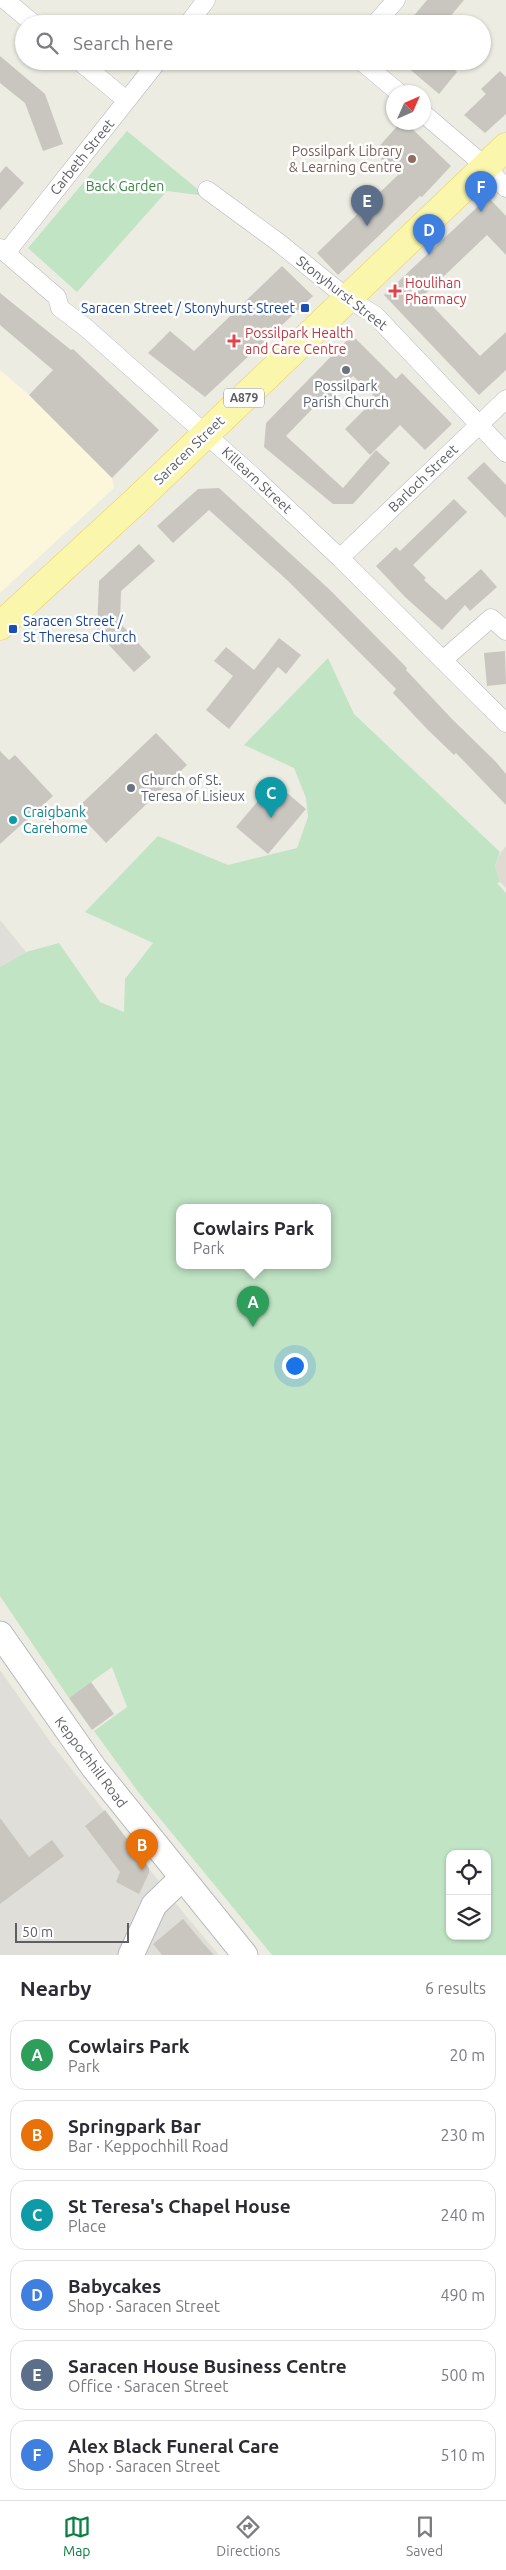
<!DOCTYPE html>
<meta charset="utf-8">
<style>
:root{--surface:#fff;--page:#f7f7f7;--text:#2b2b33;--muted:#7c7c81;--line:#e1e1e2;--accent:#0b8043}
body{margin:0;font-family:Ubuntu,sans-serif;background:var(--page);color:var(--text)}
.controls{position:absolute;right:15px;bottom:15px;display:grid;overflow:hidden;border-radius:10px;box-shadow:0 1px 4px #0004}
.controls button{width:45px;height:45px;display:grid;place-items:center;padding:0;border:0;border-bottom:1px solid var(--line);background:var(--surface);color:var(--text);font:25px sans-serif}
.compass{position:absolute;left:386px;top:85px;width:45px;height:45px;border-radius:50%;background:var(--surface);box-shadow:0 1px 4px #0004;rotate:45deg}
.scale{position:absolute;left:15px;bottom:12px;width:114px;box-sizing:border-box;padding-left:5px;border:2px solid #5c5e63;border-top:0;font-size:14px;line-height:18px;white-space:nowrap;color:#5c5e63;-webkit-text-stroke:4px #fff;paint-order:stroke}
.you{position:absolute;left:294px;top:1365px;width:18px;height:18px;margin:-12px;border:4px solid #fff;border-radius:50%;background:#1a73e8;box-shadow:0 0 0 8px #1a73e833}
.badge{display:grid;place-items:center;width:32px;height:32px;border-radius:50%;background:var(--accent);color:#fff;font-size:16px;font-weight:700}
.pin{position:absolute;translate:-50% -41px;filter:drop-shadow(0 1px 2px #0008)}
.pin::after{content:'';position:absolute;top:26px;width:18px;height:15px;background:inherit;clip-path:polygon(0 0,100% 0,50% 100%)}
.popup{position:absolute;left:176px;top:1204px;width:155px;height:65px;box-sizing:border-box;display:grid;place-content:center;border-radius:10px;background:var(--surface);filter:drop-shadow(0 1px 4px #0005);font-size:16px;white-space:nowrap;color:var(--muted)}
.popup b{font-size:19px;color:var(--text)}
.popup::after{content:'';position:absolute;left:50%;top:100%;margin-left:-10px;border:10px solid transparent;border-top-color:var(--surface)}
.list{margin:0;padding:0;list-style:none}
h2{display:flex;justify-content:space-between;align-items:center;height:65px;margin:0;padding:0 20px;font-size:21px}
h2 small{font-size:16px;font-weight:400;color:var(--muted)}
.list li{display:grid;grid-template-columns:32px 1fr auto;gap:15px;align-items:center;box-sizing:border-box;height:70px;margin:0 10px 10px;padding:0 10px;border:1px solid var(--line);border-radius:15px}
.list b{display:block;font-size:19px;white-space:nowrap}
.list p{margin:0;font-size:16px;white-space:nowrap;color:var(--muted)}
.list em{font-size:16px;font-style:normal;color:var(--muted)}
.icon{flex:none;width:28px;height:28px;fill:none;stroke:currentColor;stroke-width:2;stroke-linecap:round;stroke-linejoin:round}
.map{position:relative;flex:none;width:506px;height:1955px;overflow:hidden}
.search{position:absolute;background:var(--surface);box-shadow:0 1px 4px #0004;left:15px;right:15px;top:15px;height:55px;display:flex;align-items:center;gap:12px;box-sizing:border-box;padding:0 18px;border-radius:28px;color:var(--muted);font-size:19px}
.sheet{height:545px;background:var(--surface)}
nav{display:flex;justify-content:space-around;align-items:center;box-sizing:border-box;height:70px;border-top:1px solid var(--line);background:var(--surface);font-size:14px;color:var(--muted)}
nav a{display:grid;justify-items:center;gap:2px}
nav .on{color:var(--accent)}
.map>svg:first-child{display:block}
.commercial{fill:#fcf7da}
.industrial{fill:#dfded8}
.education{fill:#dddbd2}
.green{fill:#c1e4c5;fill-rule:evenodd}
.building{fill:#c9c6c0}
.lines{fill:none;stroke-linecap:round;stroke-linejoin:round}
.street-casing{stroke:#b6b8bd;stroke-width:19}
.secondary-casing{stroke:#b7b9bf;stroke-width:27}
.primary-casing{stroke:#ead160;stroke-width:29}
.street{stroke:#fff;stroke-width:18}
.secondary{stroke:#fff;stroke-width:25}
.primary{stroke:#faf6ab;stroke-width:28}
.education-dot{fill:#8d6e63;stroke:#fff;stroke-width:2}
.health-dot{fill:#e0444e;stroke:#fff;stroke-width:2}
.transit-dot{fill:#1a4fb4;stroke:#fff;stroke-width:2}
.worship-dot{fill:#6b7280;stroke:#fff;stroke-width:2}
.culture-dot{fill:#0f9aa8;stroke:#fff;stroke-width:2}
.labels{text-anchor:middle;stroke-width:5;stroke-linejoin:round;paint-order:stroke}
.shield{fill:#fff;stroke:#8d8e92;stroke-width:1}
.shield-label{font-size:12px;font-weight:bold;fill:#5c5e63}
.education-label{font-size:14px;fill:#785e54;stroke:#fff;text-anchor:end}
.street-label{font-size:14px;fill:#5c5e63;stroke:#fff}
.park-label{font-size:14px;fill:#3a8445;stroke:#fff}
.health-label{font-size:14px;fill:#be3a42;stroke:#fff;text-anchor:start}
.transit-label{font-size:14px;fill:#164399;stroke:#fff;text-anchor:end}
.worship-label{font-size:14px;fill:#5b616d;stroke:#fff}
.culture-label{font-size:14px;fill:#0d838f;stroke:#fff;text-anchor:start}
</style>
<div class="map">
<svg width="506" height="1955" viewBox="0 0 506 1955">
<rect width="100%" height="100%" fill="#edece3"/>
<!-- commercial -->
<polygon class="commercial" points="0,370 29,395 112,478 114,488 0,593"/>
<!-- industrial -->
<g class="industrial">
<polygon points="0,920 26,952 0,967"/>
<polygon points="0,1670 51,1743 186,1916 219,1955 0,1955"/>
</g>
<!-- education -->
<polygon class="education" points="506,846 506,888 500,882 495,866 501,852"/>
<!-- green -->
<g class="green">
<polygon points="127,131 206,196 167,191 77,292 28,248"/>
<path d="M 328,658 L 354,714 L 500,852 L 495,866 L 500,882 L 497,883 L 506,893 L 506,1955 L 272,1955 L 139,1793 L 94,1731 L 127,1707 L 112,1667 L 69,1698 L 0,1596 L 0,967 L 26,952 L 59,943 L 100,1002 L 124,1012 L 125,979 L 153,943 L 85,912 L 158,836 L 228,865 L 297,848 L 308,817 L 306,798 L 294,768 L 244,745 ZM 179,1208 L 327,1208 L 327,1266 L 179,1266 ZM 450,1854 L 487,1854 L 487,1936 L 450,1936 Z"/>
</g>
<!-- building -->
<g class="building">
<polygon points="427,0 464,0 444,24 407,24"/>
<polygon points="0,56 45,94 63,144 43,151 25,103 0,83"/>
<polygon points="400,61 445,61 457,72 439,94"/>
<polygon points="500,71 506,77 506,114 485,133 464,115 486,94 481,89"/>
<polygon points="401,122 405,122 451,166 422,197 420,196 338,275 317,253 398,175 374,152"/>
<polygon points="6,166 24,183 0,210 0,173"/>
<polygon points="488,197 506,216 506,255 487,235 423,296 480,356 506,332 506,370 479,395 384,295"/>
<polygon points="282,266 313,296 205,397 148,353 170,331 194,351"/>
<polygon points="0,293 71,350 73,349 159,430 112,478 29,395 53,370 0,325"/>
<polygon points="352,335 396,379 402,373 452,424 425,450 400,425 370,455 345,429 376,398 353,376 323,406 319,402 286,436 343,488 376,450 390,463 353,504 333,504 264,447 266,423"/>
<polygon points="484,462 506,485 506,518 467,478"/>
<polygon points="219,488 330,590 407,668 406,670 452,719 496,762 506,774 506,805 456,753 454,755 427,729 393,693 396,689 287,580 209,510 173,543 157,526 198,489"/>
<polygon points="454,499 467,512 413,565 426,578 424,580 446,600 481,569 497,587 470,611 465,605 442,630 405,597 376,566 396,547 400,551"/>
<polygon points="139,544 155,561 121,591 120,623 151,657 134,672 97,632 99,581"/>
<polygon points="279,638 301,655 286,674 278,667 229,729 206,710 233,676 214,661 226,647 254,670"/>
<polygon points="505,651 506,684 487,686 484,653"/>
<polygon points="156,733 187,765 106,843 75,810"/>
<polygon points="0,751 9,760 15,755 53,796 0,844"/>
<polygon points="274,782 306,809 268,854 236,827"/>
<polygon points="91,1682 114,1714 92,1730 69,1698"/>
<polygon points="105,1810 149,1868 149,1873 139,1894 116,1882 120,1872 85,1826"/>
<polygon points="0,1818 29,1857 52,1840 64,1856 0,1904"/>
<polygon points="183,1919 203,1943 214,1955 162,1955 153,1944"/>
</g>
<g class="lines">
<!-- street casing -->
<g class="street-casing">
<g id="street">
<polyline points="5,0 34,24"/>
<polyline points="188,24 206,0"/>
<polyline points="375,24 396,0"/>
<polyline points="79,61 126,100"/>
<polyline points="361,61 398,92"/>
<polyline points="424,114 485,166 506,188"/>
<polyline points="207,190 278,242 347,298 375,315 506,453"/>
<polyline points="0,248 57,297 60,308 85,327 255,478 340,558 506,723"/>
<polyline points="6,253 158,61"/>
<polyline points="340,558 506,399"/>
<polyline points="443,660 491,618 506,631"/>
</g>
</g>
<!-- secondary casing -->
<g class="secondary-casing">
<g id="secondary">
<polyline points="0,1634 94,1768 245,1955"/>
<polyline points="131,1955 154,1905 182,1878"/>
</g>
</g>
<!-- primary casing -->
<g class="primary-casing">
<polyline id="primary" points="0,626 137,500 506,147"/>
</g>
<!-- street -->
<use href="#street" class="street"/>
<!-- secondary -->
<use href="#secondary" class="secondary"/>
<!-- primary -->
<use href="#primary" class="primary"/>
</g>
<!-- markers -->
<circle class="education-dot" cx="412" cy="159" r="5"/>
<g class="health-dot">
<path d="M392.5 283.5h5v5h5v5h-5v5h-5v-5h-5v-5h5z"/>
<path d="M231.5 333.5h5v5h5v5h-5v5h-5v-5h-5v-5h5z"/>
</g>
<g class="transit-dot">
<rect x="300" y="303" width="10" height="10" rx="2.5"/>
<rect x="8" y="624" width="10" height="10" rx="2.5"/>
</g>
<g class="worship-dot">
<circle cx="346" cy="370" r="5"/>
<circle cx="131" cy="788" r="5"/>
</g>
<circle class="culture-dot" cx="13" cy="820" r="5"/>
<g class="labels">
<!-- shield labels -->
<rect class="shield" x="224" y="388.5" width="40" height="19" rx="4"/>
<g class="shield-label">
<text x="244" y="402">A879</text>
</g>
<!-- education labels -->
<g class="education-label">
<text x="402" y="156">Possilpark Library<tspan x="402" dy="16">&amp; Learning Centre</tspan></text>
</g>
<!-- street labels -->
<g class="street-label">
<text transform="translate(82 157) rotate(-51)" y="5">Carbeth Street</text>
<text transform="translate(342 293) rotate(38)" y="5">Stonyhurst Street</text>
<text transform="translate(189 450) rotate(-44)" y="5">Saracen Street</text>
<text transform="translate(423 478) rotate(-44)" y="5">Barloch Street</text>
<text transform="translate(257 480) rotate(43)" y="5">Killearn Street</text>
<text transform="translate(91 1762) rotate(53)" y="5">Keppochhill Road</text>
</g>
<!-- park labels -->
<g class="park-label">
<text x="125" y="191">Back Garden</text>
</g>
<!-- health labels -->
<g class="health-label">
<text x="405" y="288">Houlihan<tspan x="405" dy="16">Pharmacy</tspan></text>
<text x="245" y="338">Possilpark Health<tspan x="245" dy="16">and Care Centre</tspan></text>
</g>
<!-- transit labels -->
<g class="transit-label">
<text x="295" y="313">Saracen Street / Stonyhurst Street</text>
<text x="23" y="626" text-anchor="start">Saracen Street /<tspan x="23" dy="16">St Theresa Church</tspan></text>
</g>
<!-- worship labels -->
<g class="worship-label">
<text x="346" y="391">Possilpark<tspan x="346" dy="16">Parish Church</tspan></text>
<text x="141" y="785" text-anchor="start">Church of St.<tspan x="141" dy="16">Teresa of Lisieux</tspan></text>
</g>
<!-- culture labels -->
<g class="culture-label">
<text x="23" y="817">Craigbank<tspan x="23" dy="16">Carehome</tspan></text>
</g>
</g>
</svg>
<div class="controls">
<button><svg class="icon" aria-label="locate" viewBox="0 0 24 24"><circle cx="12" cy="12" r="6"/><path d="M12 2v4M12 18v4M2 12h4M18 12h4"/></svg></button>
<button><svg class="icon" aria-label="layers" viewBox="0 0 24 24"><path d="M12 4l9 5-9 5-9-5zM3 14l9 5 9-5"/></svg></button>
</div>
<svg class="compass" viewBox="-18 -18 36 36"><path d="M0-13l5 13h-10z" fill="#e53935"/><path d="M0 13l5-13h-10z" fill="#7c7c81"/></svg>
<div class="scale">50 m</div>
<div class="you"></div>
<div class="pin badge" style="left:253px;top:1327px;background:#2e9e5b">A</div>
<div class="popup"><b>Cowlairs Park</b>Park</div>
<div class="pin badge" style="left:142px;top:1870px;background:#e8710a">B</div>
<div class="pin badge" style="left:271px;top:818px;background:#0f9aa8">C</div>
<div class="pin badge" style="left:429px;top:255px;background:#3f7fe0">D</div>
<div class="pin badge" style="left:367px;top:226px;background:#5c6f8a">E</div>
<div class="pin badge" style="left:481px;top:212px;background:#3f7fe0">F</div>
<div class="search"><svg class="icon" aria-label="search" viewBox="0 0 24 24"><circle cx="10" cy="10" r="6"/><path d="M15 15l6 6"/></svg>Search here</div>
</div>
<section class="sheet">
<h2>Nearby<small>6 results</small></h2>
<ul class="list">
<li><span class="badge" style="background:#2e9e5b">A</span><div><b>Cowlairs Park</b><p>Park</p></div><em>20 m</em></li>
<li><span class="badge" style="background:#e8710a">B</span><div><b>Springpark Bar</b><p>Bar · Keppochhill Road</p></div><em>230 m</em></li>
<li><span class="badge" style="background:#0f9aa8">C</span><div><b>St Teresa's Chapel House</b><p>Place</p></div><em>240 m</em></li>
<li><span class="badge" style="background:#3f7fe0">D</span><div><b>Babycakes</b><p>Shop · Saracen Street</p></div><em>490 m</em></li>
<li><span class="badge" style="background:#5c6f8a">E</span><div><b>Saracen House Business Centre</b><p>Office · Saracen Street</p></div><em>500 m</em></li>
<li><span class="badge" style="background:#3f7fe0">F</span><div><b>Alex Black Funeral Care</b><p>Shop · Saracen Street</p></div><em>510 m</em></li>
</ul>
</section>
<nav>
<a class="on"><svg class="icon" aria-label="map" viewBox="0 0 24 24"><path d="M3 6l6-2 6 2 6-2v14l-6 2-6-2-6 2zM9 4v14M15 6v14"/></svg>Map</a>
<a><svg class="icon" aria-label="directions" viewBox="0 0 24 24"><path d="M12 3l9 9-9 9-9-9zM9 14v-3h6M13 9l2 2-2 2"/></svg>Directions</a>
<a><svg class="icon" aria-label="saved" viewBox="0 0 24 24"><path d="M7 4h10v16l-5-4-5 4z"/></svg>Saved</a>
</nav>
